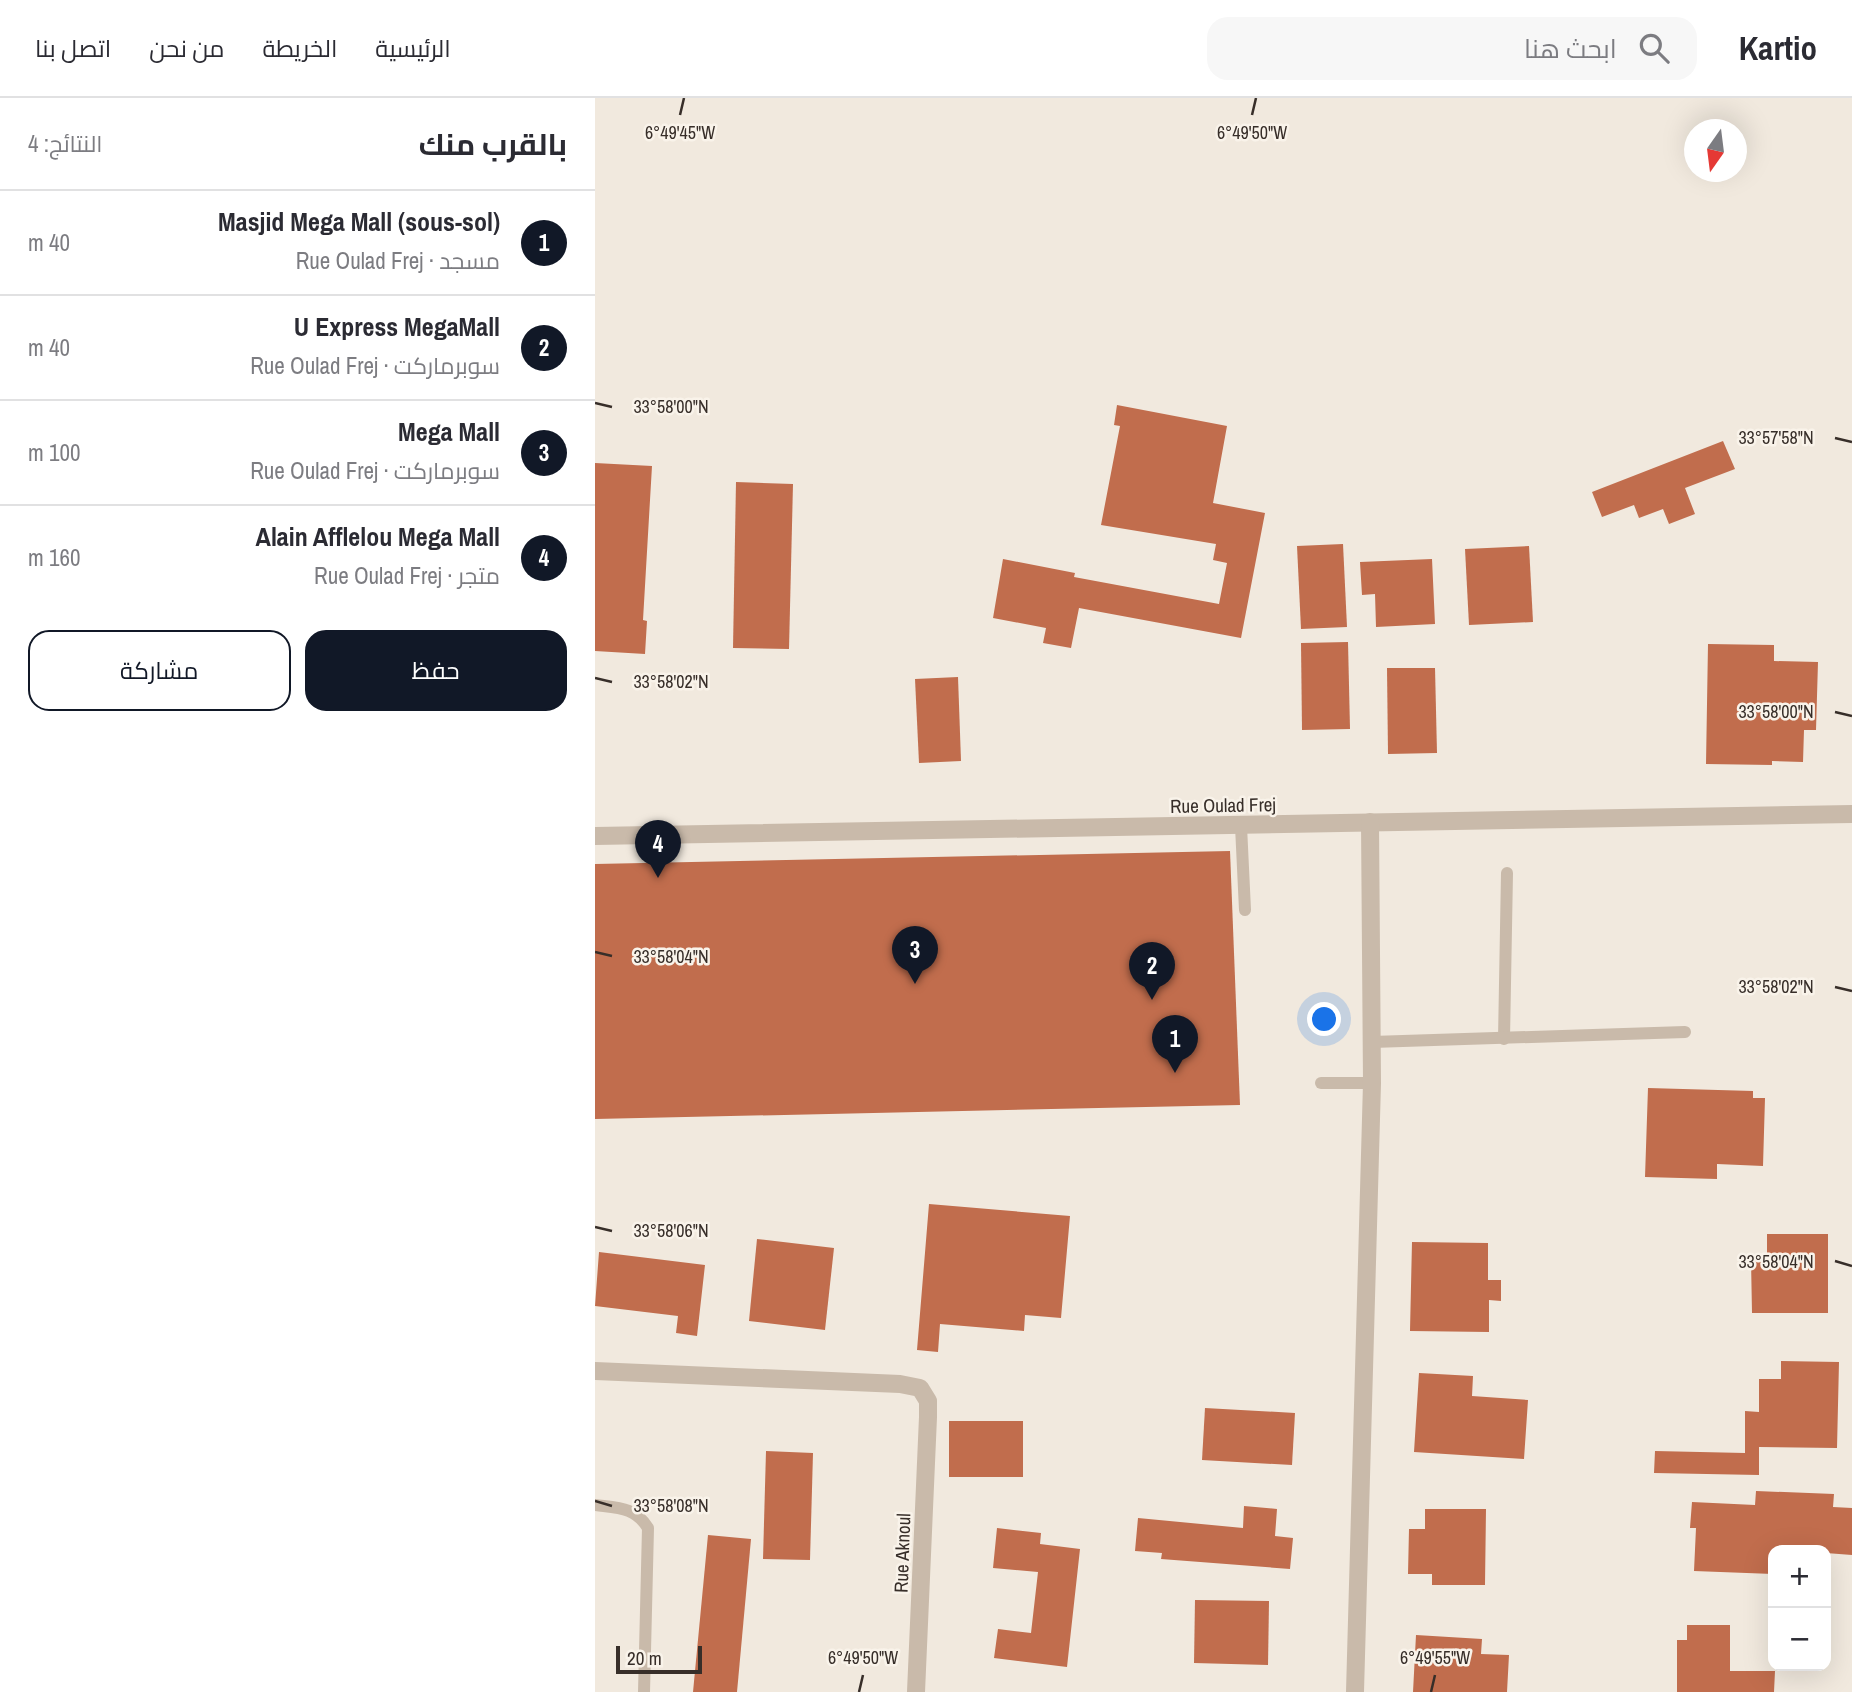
<!DOCTYPE html>
<html lang="ar">
<meta charset="utf-8">
<style>
:root{--surface:#fff;--page:#f7f7f7;--text:#2b2b33;--muted:#7c7c81;--line:#e1e1e2;--accent:#111827}
body{margin:0;font-family:"Archivo Narrow",Cairo,sans-serif;background:var(--page);color:var(--text);direction:rtl}
.controls{position:absolute;right:21px;bottom:21px;display:grid;overflow:hidden;border-radius:14px;box-shadow:0 7px 28px #0002}
.controls button{width:63px;height:63px;display:grid;place-items:center;padding:0;border:0;border-bottom:2px solid var(--line);background:var(--surface);color:var(--text);font:35px sans-serif}
.compass{position:absolute;left:1089px;top:21px;width:63px;height:63px;border-radius:50%;background:var(--surface);box-shadow:0 7px 28px #0002;rotate:194deg}
.scale{position:absolute;left:21px;bottom:18px;width:86px;box-sizing:border-box;padding-left:7px;border:4px solid #372e29;border-top:0;font-size:19px;line-height:24px;white-space:nowrap;color:#372e29;-webkit-text-stroke:5px #f9f3ea;paint-order:stroke}
.you{position:absolute;left:730px;top:922px;width:24px;height:24px;margin:-18px;border:5px solid #fff;border-radius:50%;background:#1a73e8;box-shadow:0 0 0 10px #1a73e833}
.badge{display:grid;place-items:center;width:46px;height:46px;border-radius:50%;background:var(--accent);color:#fff;font-size:23px;font-weight:700}
.pin{position:absolute;translate:-50% -58px;filter:drop-shadow(0 2px 4px #0008)}
.pin::after{content:'';position:absolute;top:37px;width:24px;height:21px;background:inherit;clip-path:polygon(0 0,100% 0,50% 100%)}
.list{margin:0;padding:0;list-style:none}
h2{display:flex;justify-content:space-between;align-items:center;height:91px;margin:0;padding:0 28px;font-size:30px}
h2 small{font-size:23px;font-weight:400;color:var(--muted)}
.list li{display:grid;grid-template-columns:46px 1fr auto;gap:21px;align-items:center;box-sizing:border-box;height:105px;padding:0 28px;border-top:2px solid var(--line)}
.list b{display:block;font-size:26px;white-space:nowrap}
.list p{margin:0;font-size:23px;white-space:nowrap;color:var(--muted)}
.list em{font-size:23px;font-style:normal;color:var(--muted)}
.actions{display:flex;gap:14px;padding:21px 28px}
.actions a{flex:1;padding:16px 0;border:2px solid var(--accent);border-radius:21px;text-align:center;font-size:24px;color:var(--accent)}
.actions .main{background:var(--accent);color:#fff}
.icon{flex:none;width:38px;height:38px;fill:none;stroke:currentColor;stroke-width:2;stroke-linecap:round;stroke-linejoin:round}
.map{position:relative;flex:none;width:1257px;height:1594px;overflow:hidden;direction:ltr}
header{display:flex;align-items:center;gap:42px;box-sizing:border-box;height:98px;padding:0 35px;background:var(--surface);border-bottom:2px solid var(--line)}
header strong{font-size:33px}
nav{display:flex;gap:38px;margin-inline-start:auto;font-size:24px}
.search{width:490px;height:63px;background:var(--page);display:flex;align-items:center;gap:18px;box-sizing:border-box;padding:0 24px;border-radius:21px;color:var(--muted);font-size:26px}
main{display:flex}
aside{flex:1;background:var(--surface)}
.map>svg:first-child{display:block}
.building{fill:#c16d4d}
.lines{fill:none;stroke-linecap:round;stroke-linejoin:round}
.service{stroke:#c9baaa;stroke-width:12}
.minor{stroke:#c9baaa;stroke-width:18}
.ticks{fill:none;stroke:#372e29;stroke-width:2.5}
.labels{text-anchor:middle;stroke-width:5;stroke-linejoin:round;paint-order:stroke}
.street-label{font-size:19px;fill:#372e29;stroke:#f9f3ea}
.ticks-label{font-size:18px;text-anchor:middle;fill:#372e29;stroke:#f9f3ea;stroke-width:5;stroke-linejoin:round;paint-order:stroke}
</style>
<header>
<strong>Kartio</strong>
<div class="search"><svg class="icon" aria-label="search" viewBox="0 0 24 24"><circle cx="10" cy="10" r="6"/><path d="M15 15l6 6"/></svg>ابحث هنا</div>
<nav><a>الرئيسية</a><a>الخريطة</a><a>من نحن</a><a>اتصل بنا</a></nav>
</header>
<main>
<div class="map">
<svg width="1257" height="1594" viewBox="0 0 1257 1594">
<rect width="100%" height="100%" fill="#f1e9de"/>
<!-- building -->
<g class="building">
<polygon points="522,307 632,328 618,405 670,415 646,540 484,510 476,550 448,545 451,530 398,520 408,461 480,475 479,479 624,506 632,465 618,462 621,446 506,427 525,328 519,327"/>
<polygon points="1128,343 1140,371 1090,390 1100,416 1074,426 1068,411 1044,420 1039,407 1007,419 997,394"/>
<polygon points="0,365 57,368 48,522 52,523 50,556 0,553"/>
<polygon points="141,384 198,386 194,551 138,550"/>
<polygon points="748,446 752,529 706,531 702,448"/>
<polygon points="934,448 938,524 874,527 870,451"/>
<polygon points="837,461 840,526 781,529 780,496 767,497 765,464"/>
<polygon points="753,544 755,631 707,632 706,545"/>
<polygon points="1113,546 1179,547 1179,563 1223,564 1221,632 1209,632 1208,664 1177,663 1177,667 1111,666"/>
<polygon points="792,570 840,570 842,655 793,656"/>
<polygon points="363,579 366,663 324,665 320,581"/>
<polygon points="635,753 645,1007 0,1021 0,766"/>
<polygon points="1053,990 1158,993 1158,1000 1170,1000 1168,1068 1122,1066 1122,1081 1050,1079"/>
<polygon points="334,1106 475,1118 466,1220 430,1217 429,1233 345,1226 343,1254 322,1252"/>
<polygon points="1172,1136 1233,1136 1233,1215 1157,1215 1156,1162 1172,1163"/>
<polygon points="162,1141 239,1150 230,1232 154,1223"/>
<polygon points="817,1144 893,1145 893,1182 906,1182 906,1203 894,1202 894,1234 815,1233"/>
<polygon points="4,1154 110,1167 102,1238 81,1235 83,1218 0,1208"/>
<polygon points="1186,1263 1244,1264 1242,1350 1164,1349 1164,1377 1059,1375 1060,1353 1150,1355 1150,1313 1164,1314 1164,1281 1186,1281"/>
<polygon points="824,1275 878,1278 877,1298 933,1302 929,1361 819,1354"/>
<polygon points="610,1310 700,1315 697,1367 607,1362"/>
<rect x="354" y="1323" width="74" height="56"/>
<polygon points="171,1353 218,1355 215,1462 168,1461"/>
<polygon points="1161,1393 1239,1396 1238,1409 1257,1410 1257,1457 1231,1455 1231,1452 1178,1452 1178,1476 1099,1473 1101,1430 1095,1430 1097,1404 1160,1407"/>
<polygon points="649,1408 682,1411 680,1438 698,1440 695,1471 566,1461 567,1455 540,1453 543,1420 648,1430"/>
<polygon points="830,1411 891,1411 890,1487 837,1487 837,1476 813,1476 814,1431 830,1431"/>
<polygon points="402,1430 446,1435 445,1446 485,1451 472,1569 399,1560 403,1531 436,1535 443,1474 398,1470"/>
<polygon points="113,1437 156,1441 142,1594 98,1594"/>
<polygon points="600,1502 674,1503 673,1567 599,1565"/>
<polygon points="1092,1527 1135,1527 1135,1573 1180,1573 1179,1594 1082,1594 1082,1542 1092,1542"/>
<polygon points="821,1537 887,1541 886,1556 914,1557 912,1594 818,1594"/>
</g>
<g class="lines">
<!-- service -->
<g class="service">
<polyline points="646,728 650,812"/>
<polyline points="909,941 912,775"/>
<polyline points="777,944 1090,934"/>
<polyline points="726,985 777,985"/>
<path d="M 0,1407 C 23,1410 40,1409 53,1430 L 49,1594"/>
</g>
<!-- minor -->
<g class="minor">
<polyline points="0,738 1257,716"/>
<polyline points="0,1273 305,1286 325,1290 333,1303 333,1319 321,1594"/>
<polyline points="760,1594 777,985 775,724"/>
</g>
</g>
<!-- ticks -->
<path class="ticks" d="M 85,17 L 89,0M 657,17 L 661,0M 0,305 L 17,309M 1240,340 L 1257,344M 0,580 L 17,584M 1240,614 L 1257,618M 0,854 L 17,858M 1240,889 L 1257,893M 0,1129 L 17,1133M 1240,1163 L 1257,1168M 0,1403 L 17,1408M 264,1594 L 268,1577M 836,1594 L 840,1577"/>
<g class="labels">
<!-- street labels -->
<g class="street-label">
<text transform="translate(628 707) rotate(-1)" y="7">Rue Oulad Frej</text>
<text transform="translate(307 1455) rotate(-88)" y="7">Rue Aknoul</text>
</g>
</g>
<g class="ticks-label">
<text x="85" y="41">6°49'45"W</text>
<text x="657" y="41">6°49'50"W</text>
<text x="76" y="315">33°58'00"N</text>
<text x="1181" y="346">33°57'58"N</text>
<text x="76" y="590">33°58'02"N</text>
<text x="1181" y="620">33°58'00"N</text>
<text x="76" y="865">33°58'04"N</text>
<text x="1181" y="895">33°58'02"N</text>
<text x="76" y="1139">33°58'06"N</text>
<text x="1181" y="1170">33°58'04"N</text>
<text x="76" y="1414">33°58'08"N</text>
<text x="268" y="1566">6°49'50"W</text>
<text x="840" y="1566">6°49'55"W</text>
</g>
</svg>
<div class="controls">
<button>+</button>
<button>−</button>
</div>
<svg class="compass" viewBox="-18 -18 36 36"><path d="M0-13l5 13h-10z" fill="#e53935"/><path d="M0 13l5-13h-10z" fill="#7c7c81"/></svg>
<div class="scale">20 m</div>
<div class="you"></div>
<div class="pin badge" style="left:580px;top:975px">1</div>
<div class="pin badge" style="left:557px;top:902px">2</div>
<div class="pin badge" style="left:320px;top:886px">3</div>
<div class="pin badge" style="left:63px;top:780px">4</div>
</div>
<aside>
<h2>بالقرب منك<small>النتائج: 4</small></h2>
<ul class="list">
<li><span class="badge">1</span><div><b>Masjid Mega Mall (sous-sol)</b><p>مسجد · Rue Oulad Frej</p></div><em>40 m</em></li>
<li><span class="badge">2</span><div><b>U Express MegaMall</b><p>سوبرماركت · Rue Oulad Frej</p></div><em>40 m</em></li>
<li><span class="badge">3</span><div><b>Mega Mall</b><p>سوبرماركت · Rue Oulad Frej</p></div><em>100 m</em></li>
<li><span class="badge">4</span><div><b>Alain Afflelou Mega Mall</b><p>متجر · Rue Oulad Frej</p></div><em>160 m</em></li>
</ul>
<div class="actions"><a class="main">حفظ</a><a>مشاركة</a></div>
</aside>
</main>
